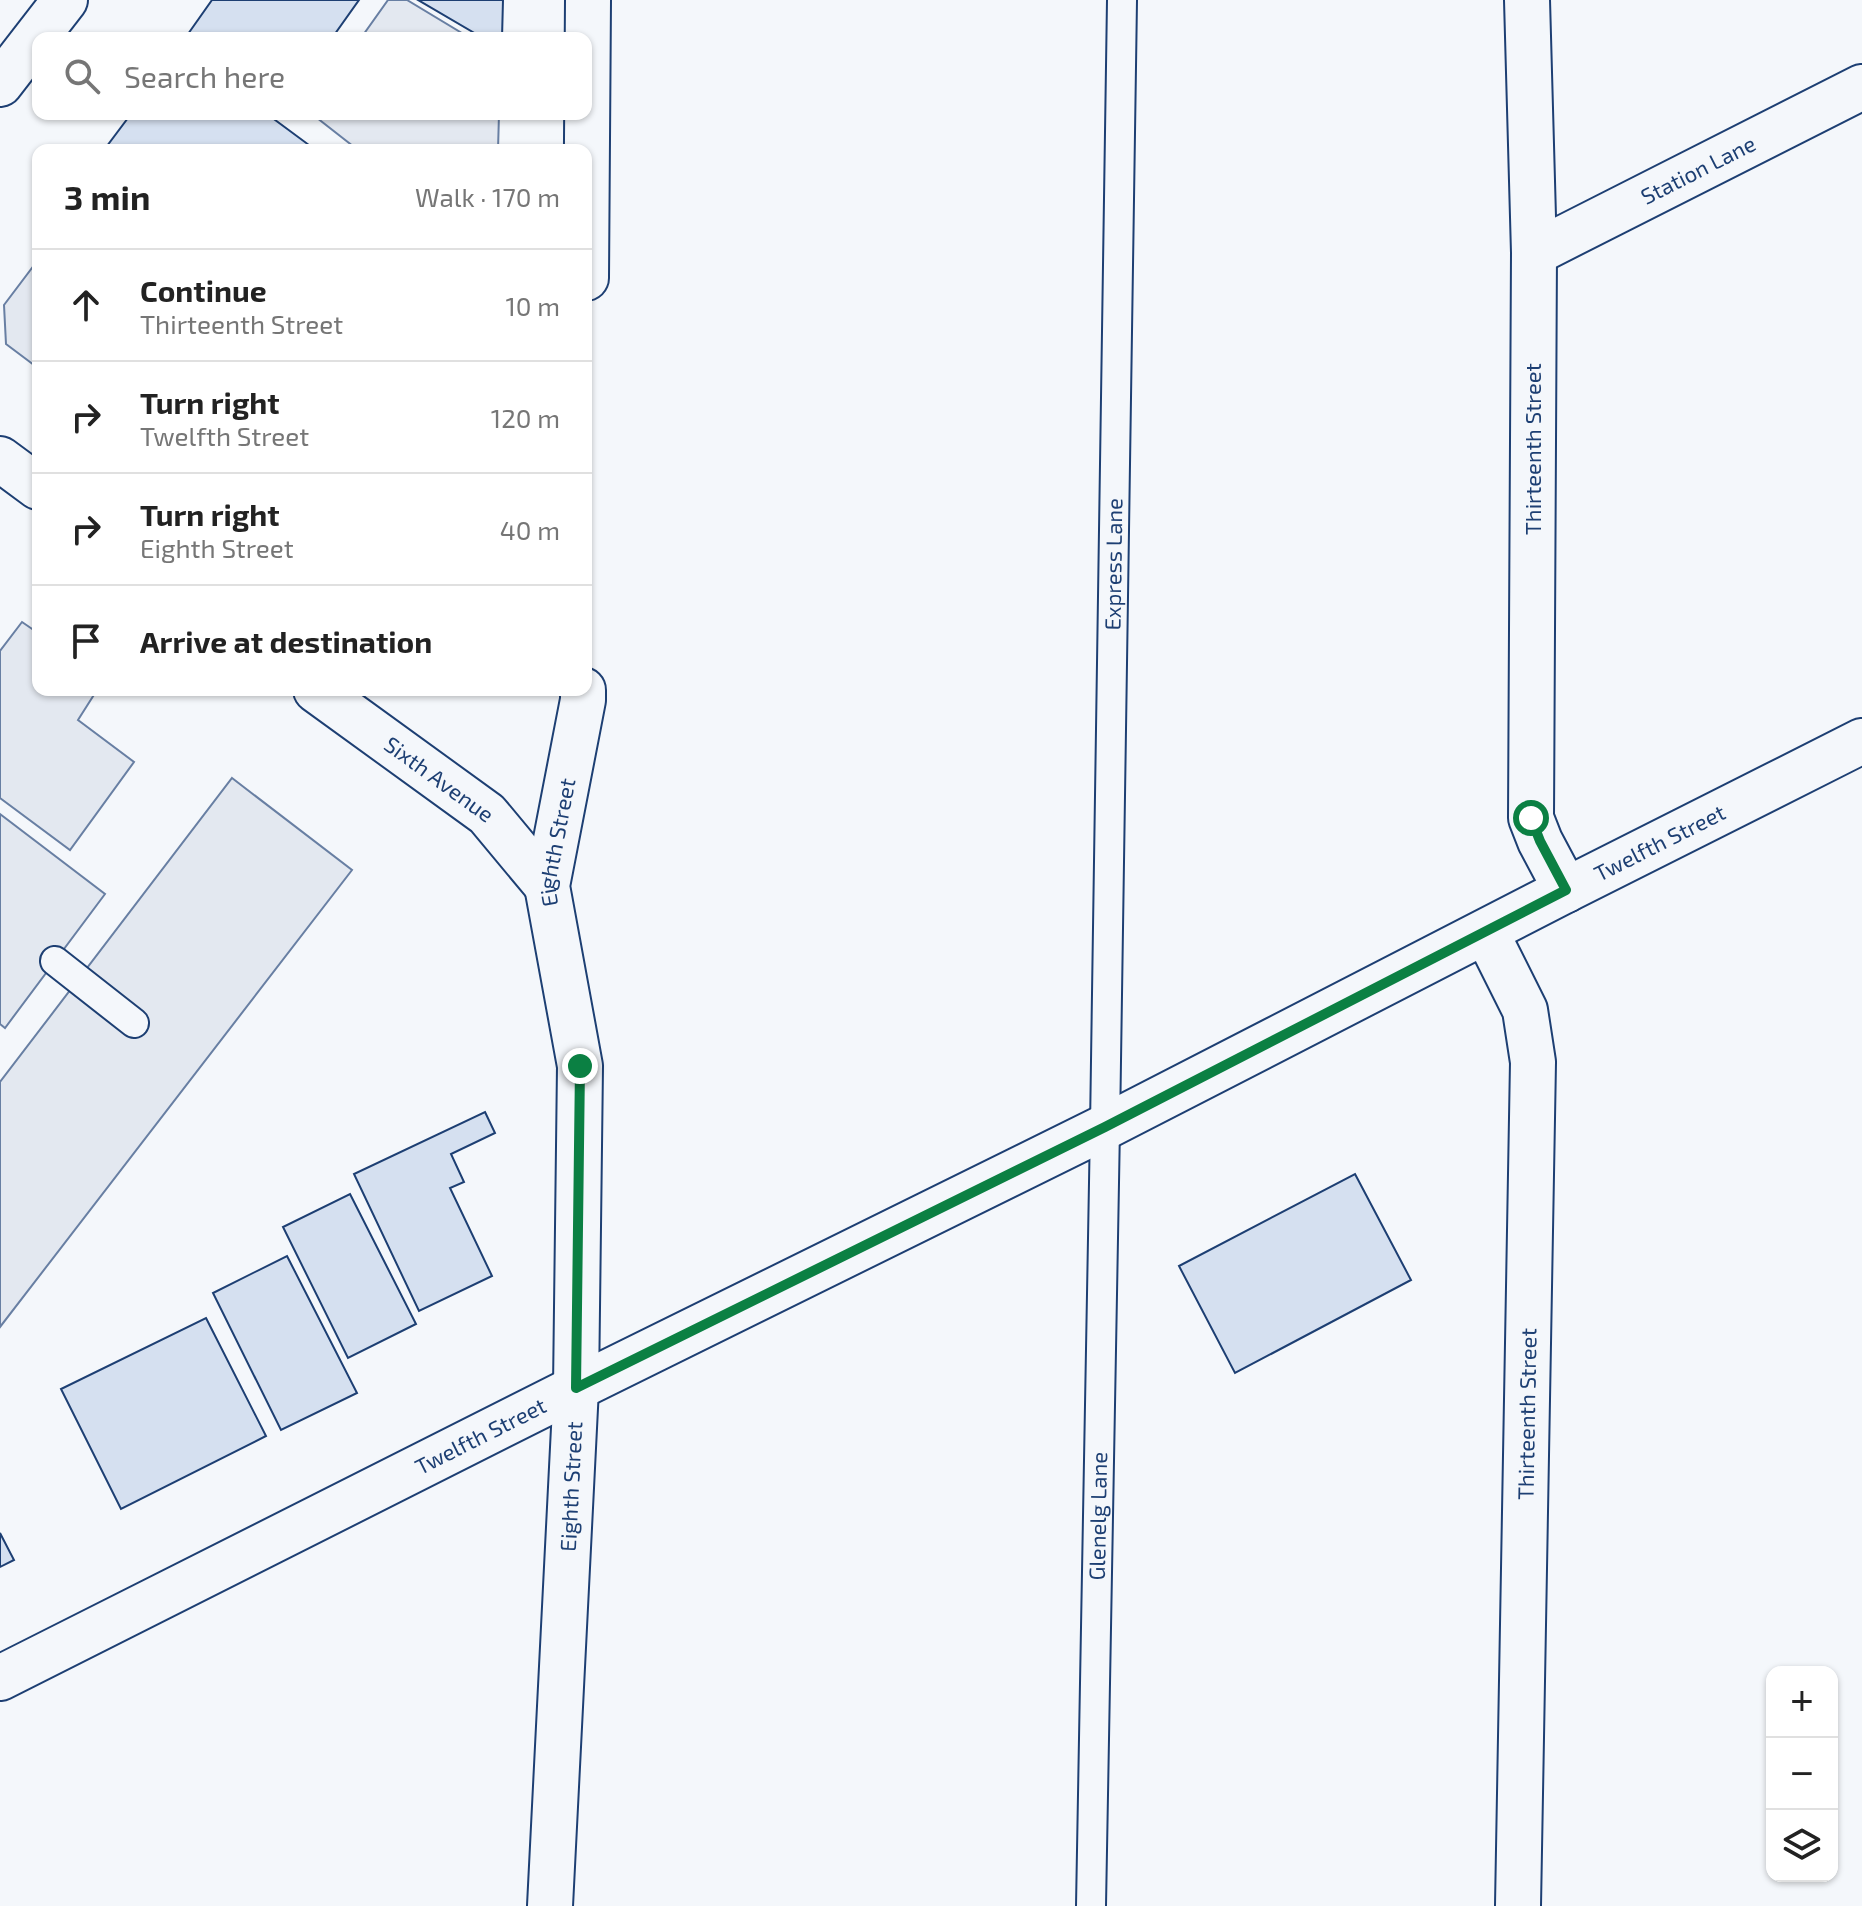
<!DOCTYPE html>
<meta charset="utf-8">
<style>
:root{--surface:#fff;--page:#f6f6f6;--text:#222;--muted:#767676;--line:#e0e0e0}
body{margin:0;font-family:"Exo 2",sans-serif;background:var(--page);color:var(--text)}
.controls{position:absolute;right:24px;bottom:24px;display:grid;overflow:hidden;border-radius:16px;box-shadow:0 2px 6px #0004}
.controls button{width:72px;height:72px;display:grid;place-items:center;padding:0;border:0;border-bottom:2px solid var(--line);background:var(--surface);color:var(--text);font:40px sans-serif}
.stop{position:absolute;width:24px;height:24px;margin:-18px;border:6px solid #0b8043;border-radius:50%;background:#fff}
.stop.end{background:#0b8043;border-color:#fff;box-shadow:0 2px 8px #0008}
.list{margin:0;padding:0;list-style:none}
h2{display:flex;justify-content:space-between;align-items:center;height:104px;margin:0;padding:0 32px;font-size:34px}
h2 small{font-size:26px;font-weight:400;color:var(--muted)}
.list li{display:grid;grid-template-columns:52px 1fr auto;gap:24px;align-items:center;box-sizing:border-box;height:112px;padding:0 32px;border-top:2px solid var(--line)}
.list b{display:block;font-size:30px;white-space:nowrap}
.list p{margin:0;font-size:26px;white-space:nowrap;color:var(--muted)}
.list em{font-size:26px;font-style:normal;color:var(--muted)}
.icon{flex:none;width:44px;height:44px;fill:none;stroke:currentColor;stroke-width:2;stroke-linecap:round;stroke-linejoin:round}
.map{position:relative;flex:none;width:1862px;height:1906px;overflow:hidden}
.search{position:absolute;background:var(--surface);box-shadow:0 2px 6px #0004;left:32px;top:32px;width:560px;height:88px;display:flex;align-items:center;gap:20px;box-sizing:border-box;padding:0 28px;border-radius:16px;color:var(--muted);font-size:30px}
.panel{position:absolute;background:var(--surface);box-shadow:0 2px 6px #0004;left:32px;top:144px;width:560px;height:552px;border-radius:16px}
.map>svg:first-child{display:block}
.parking{fill:#e3e8f0;stroke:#687fa3;stroke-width:2}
.building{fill:#d5e0f0;stroke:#1d3f73;stroke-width:2}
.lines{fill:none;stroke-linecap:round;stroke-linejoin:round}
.service-casing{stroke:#1d3f73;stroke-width:32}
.minor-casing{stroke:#1d3f73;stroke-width:48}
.secondary-casing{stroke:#1d3f73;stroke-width:48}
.primary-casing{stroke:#1d3f73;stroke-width:48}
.service{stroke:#f4f7fb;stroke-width:28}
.minor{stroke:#f4f7fb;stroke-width:44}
.secondary{stroke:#f4f7fb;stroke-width:44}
.primary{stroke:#f4f7fb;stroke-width:44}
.route{stroke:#0b8043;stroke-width:10}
.labels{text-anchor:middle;stroke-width:6;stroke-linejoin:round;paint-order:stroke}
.street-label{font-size:22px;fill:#1d3f73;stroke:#f4f7fb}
</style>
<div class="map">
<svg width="1862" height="1906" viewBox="0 0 1862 1906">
<rect width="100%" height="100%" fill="#f4f7fb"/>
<!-- parking -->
<g class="parking">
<polygon points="388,0 407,0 470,38 361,38"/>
<polygon points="312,114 499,114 498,150 358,150"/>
<polygon points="38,260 38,368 6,344 4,305"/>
<polygon points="22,622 38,633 38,690 97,690 78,720 134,762 70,850 0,798 0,651"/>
<polygon points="232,778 352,870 0,1327 0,1082"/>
<polygon points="0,814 105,894 5,1028 0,1024"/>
</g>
<!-- building -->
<g class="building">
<polygon points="212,0 359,0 332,38 193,38 188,34"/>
<polygon points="418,0 503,0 502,38 483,38"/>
<polygon points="131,114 267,114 313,148 311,150 104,150"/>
<polygon points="485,1112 495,1133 451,1154 464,1182 450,1188 492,1276 419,1311 354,1174"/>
<polygon points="1355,1174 1411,1280 1235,1373 1179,1266"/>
<polygon points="350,1194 416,1324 348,1358 283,1227"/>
<polygon points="287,1256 357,1393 281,1430 213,1293"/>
<polygon points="206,1318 266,1436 121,1509 61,1389"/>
<polygon points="0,1533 14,1560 0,1567"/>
</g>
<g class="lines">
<!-- service casing -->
<g class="service-casing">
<g id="service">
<polyline points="55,961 134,1023"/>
<path id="s1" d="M 1091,1906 L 1105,1127 L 1122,0"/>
</g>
</g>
<!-- minor casing -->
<g class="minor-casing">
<g id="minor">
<polyline points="1527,0 1534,253 1531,818 1540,841 1566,890"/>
<path id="s2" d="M 1534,253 L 1862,87"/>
<polyline points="586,278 588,0"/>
<polyline points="0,459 38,487"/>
<path id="s3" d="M 316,690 L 487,814 L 547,886"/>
<polyline points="1486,932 1525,1010 1533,1062 1518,1906"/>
<path id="s4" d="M 550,1906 L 576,1388 L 580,1066 L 547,886 L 583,700 L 583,690"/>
</g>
</g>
<!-- secondary casing -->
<g class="secondary-casing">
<g id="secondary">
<path id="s5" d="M 0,1678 L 576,1388 L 1105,1127 L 1566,890 L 1862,741"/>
</g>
</g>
<!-- primary casing -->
<g class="primary-casing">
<polyline id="primary" points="0,84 65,0"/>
</g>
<!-- service -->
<use href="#service" class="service"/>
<!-- minor -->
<use href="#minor" class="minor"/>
<!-- secondary -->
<use href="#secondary" class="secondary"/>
<!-- primary -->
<use href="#primary" class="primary"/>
</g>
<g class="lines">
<!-- route -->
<polyline class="route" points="580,1066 576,1388 1105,1127 1566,890 1540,841 1531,818"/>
</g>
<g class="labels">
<!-- street labels -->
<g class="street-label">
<text dy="8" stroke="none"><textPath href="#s2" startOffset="184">Station Lane</textPath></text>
<text transform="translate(1533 449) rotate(-90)" y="8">Thirteenth Street</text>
<text dy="8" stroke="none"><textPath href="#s1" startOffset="1342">Express Lane</textPath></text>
<text dy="8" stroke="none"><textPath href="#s3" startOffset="152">Sixth Avenue</textPath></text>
<text dy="8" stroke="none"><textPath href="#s4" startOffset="1068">Eighth Street</textPath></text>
<text dy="8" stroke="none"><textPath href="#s5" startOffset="1858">Twelfth Street</textPath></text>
<text transform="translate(1527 1414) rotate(-89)" y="8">Thirteenth Street</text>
<text dy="8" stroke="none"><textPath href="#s5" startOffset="538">Twelfth Street</textPath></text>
<text dy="8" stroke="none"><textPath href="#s4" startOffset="420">Eighth Street</textPath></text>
<text dy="8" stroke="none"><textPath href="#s1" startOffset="390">Glenelg Lane</textPath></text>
</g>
</g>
</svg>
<div class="controls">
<button>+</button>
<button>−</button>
<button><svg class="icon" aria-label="layers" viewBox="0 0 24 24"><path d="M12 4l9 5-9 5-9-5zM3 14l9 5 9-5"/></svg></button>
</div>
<div class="stop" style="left:1531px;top:818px"></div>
<div class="stop end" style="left:580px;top:1066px"></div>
<div class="search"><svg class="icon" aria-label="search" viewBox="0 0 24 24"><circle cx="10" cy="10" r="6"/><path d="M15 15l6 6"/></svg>Search here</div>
<section class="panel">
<h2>3 min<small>Walk · 170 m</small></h2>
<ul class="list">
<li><svg class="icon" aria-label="ahead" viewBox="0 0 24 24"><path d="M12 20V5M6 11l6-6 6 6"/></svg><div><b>Continue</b><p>Thirteenth Street</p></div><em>10 m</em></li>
<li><svg class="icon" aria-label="right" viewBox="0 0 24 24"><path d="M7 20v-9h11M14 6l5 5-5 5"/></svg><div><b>Turn right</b><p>Twelfth Street</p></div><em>120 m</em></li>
<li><svg class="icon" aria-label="right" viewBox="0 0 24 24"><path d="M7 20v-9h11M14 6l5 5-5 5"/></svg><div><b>Turn right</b><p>Eighth Street</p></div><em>40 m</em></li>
<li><svg class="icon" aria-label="arrive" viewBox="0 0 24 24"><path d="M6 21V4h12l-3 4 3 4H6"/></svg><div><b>Arrive at destination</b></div></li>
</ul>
</section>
</div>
